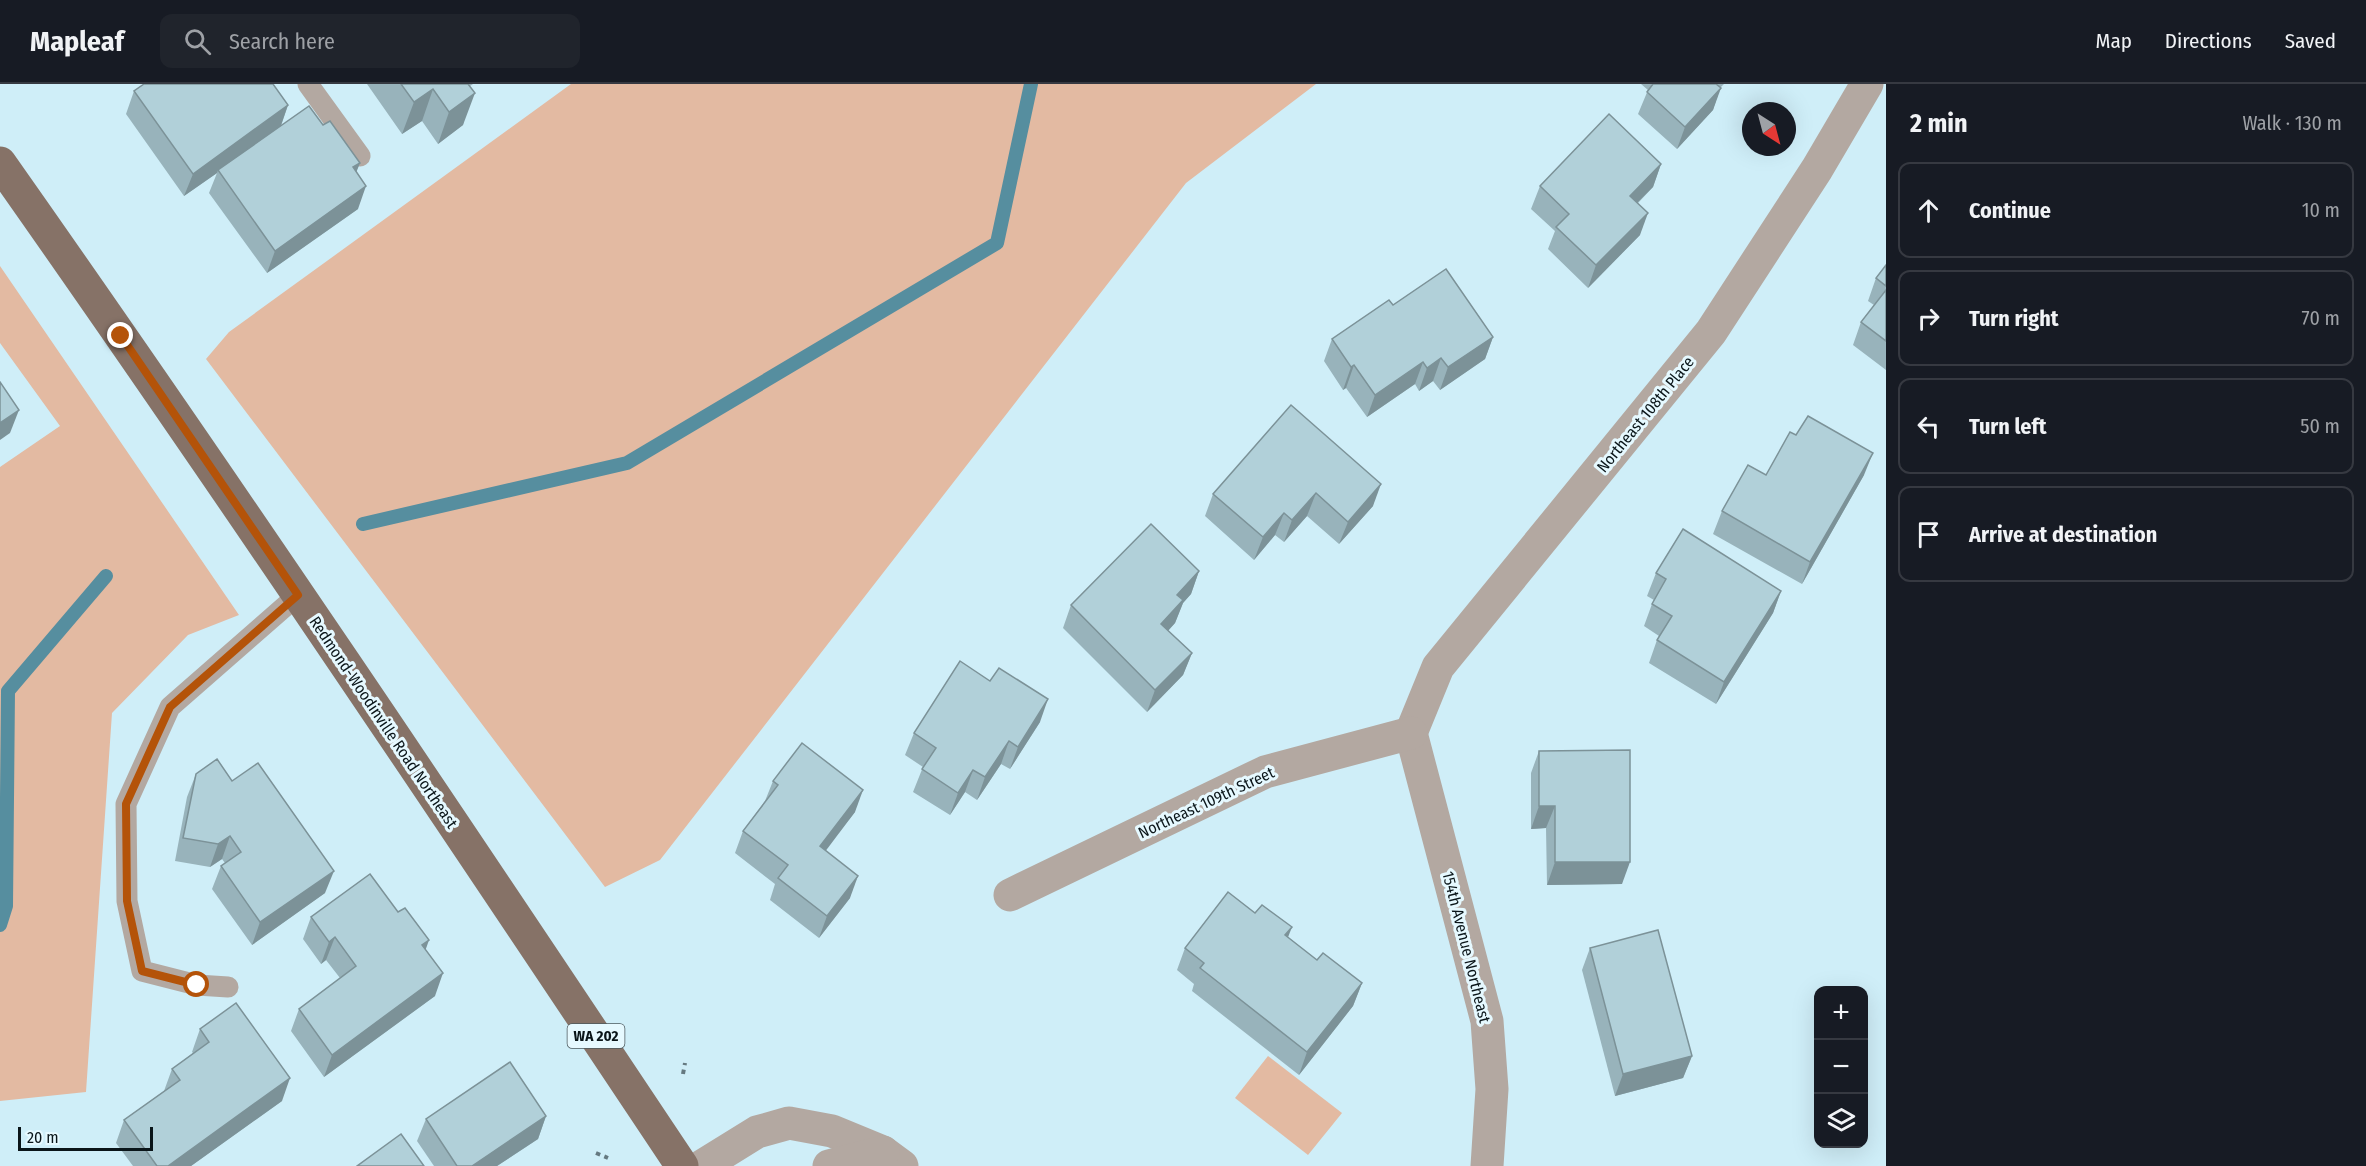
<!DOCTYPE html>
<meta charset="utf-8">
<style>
:root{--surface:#171b24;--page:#20242c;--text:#f1f3f6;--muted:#9ea1a6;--line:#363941}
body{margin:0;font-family:"Fira Sans Condensed",sans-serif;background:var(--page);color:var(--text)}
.controls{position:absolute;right:18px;bottom:18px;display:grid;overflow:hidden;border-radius:12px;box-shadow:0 6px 24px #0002}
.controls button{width:54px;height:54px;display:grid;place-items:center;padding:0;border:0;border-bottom:2px solid var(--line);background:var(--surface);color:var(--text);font:30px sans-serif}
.compass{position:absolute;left:1742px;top:18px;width:54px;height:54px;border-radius:50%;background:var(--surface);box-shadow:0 6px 24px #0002;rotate:144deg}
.scale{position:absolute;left:18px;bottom:15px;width:135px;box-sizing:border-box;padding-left:6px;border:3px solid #0a1519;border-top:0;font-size:16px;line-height:21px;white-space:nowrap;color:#0a1519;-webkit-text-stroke:4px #e6f9ff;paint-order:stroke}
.stop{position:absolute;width:18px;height:18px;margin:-14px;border:4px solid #b45309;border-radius:50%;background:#fff}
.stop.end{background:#b45309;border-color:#fff;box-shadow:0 2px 6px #0008}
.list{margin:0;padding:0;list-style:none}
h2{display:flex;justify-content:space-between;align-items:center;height:78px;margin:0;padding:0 24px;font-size:26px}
h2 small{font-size:20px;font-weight:400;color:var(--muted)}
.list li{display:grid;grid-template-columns:39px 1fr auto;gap:18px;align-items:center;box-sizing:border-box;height:96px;margin:0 12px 12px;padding:0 12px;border:2px solid var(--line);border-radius:12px}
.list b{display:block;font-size:22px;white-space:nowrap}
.list em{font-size:20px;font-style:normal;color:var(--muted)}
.icon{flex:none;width:33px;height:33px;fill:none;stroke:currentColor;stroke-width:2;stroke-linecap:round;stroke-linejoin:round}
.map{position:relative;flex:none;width:1886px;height:1082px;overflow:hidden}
header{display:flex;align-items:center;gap:36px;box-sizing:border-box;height:84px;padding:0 30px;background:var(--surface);border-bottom:2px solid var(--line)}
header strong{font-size:28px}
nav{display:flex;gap:33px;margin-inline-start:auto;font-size:21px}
.search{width:420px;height:54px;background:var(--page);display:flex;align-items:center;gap:15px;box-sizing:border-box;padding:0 21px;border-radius:12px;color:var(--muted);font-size:22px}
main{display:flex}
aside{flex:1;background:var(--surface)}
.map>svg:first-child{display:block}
.green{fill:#e3baa2}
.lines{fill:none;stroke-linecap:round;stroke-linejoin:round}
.stream{stroke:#568e9f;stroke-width:14}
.path{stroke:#657980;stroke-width:4;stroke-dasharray:4.5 4.5;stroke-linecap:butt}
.lane{stroke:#b3a8a1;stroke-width:21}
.street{stroke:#b3a8a1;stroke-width:33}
.primary{stroke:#867267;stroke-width:33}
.wall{fill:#98b3bb}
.shaded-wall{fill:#7c9298}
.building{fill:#b1d0d9;stroke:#7c9298;stroke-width:1.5}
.route{stroke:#b45309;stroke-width:8}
.labels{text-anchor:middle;stroke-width:6;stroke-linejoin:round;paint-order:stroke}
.shield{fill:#e6f9ff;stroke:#4c595e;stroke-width:1.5}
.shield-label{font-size:15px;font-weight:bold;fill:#0a1519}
.street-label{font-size:16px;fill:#0a1519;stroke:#e6f9ff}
</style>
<header>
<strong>Mapleaf</strong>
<div class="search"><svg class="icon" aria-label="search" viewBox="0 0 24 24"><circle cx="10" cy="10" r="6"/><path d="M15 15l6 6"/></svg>Search here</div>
<nav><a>Map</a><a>Directions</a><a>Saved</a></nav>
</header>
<main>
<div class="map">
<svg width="1886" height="1082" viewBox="0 0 1886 1082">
<rect width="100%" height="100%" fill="#cfeef8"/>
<!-- green -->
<g class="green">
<polygon points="571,0 1316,0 1186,99 660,776 605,803 206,275 229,248"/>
<polygon points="0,182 239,531 188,551 112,629 86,1008 0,1017 0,383 60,342 0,259"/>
<polygon points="1268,972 1342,1029 1308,1071 1235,1014"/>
</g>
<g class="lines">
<!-- stream -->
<g class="stream">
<polyline points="363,440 627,379 997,159 1031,0"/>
<polyline points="0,841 6,822 8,607 106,492"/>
</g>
<!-- path -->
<g class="path">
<polyline points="683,990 685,979"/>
<polyline points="596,1069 608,1074"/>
</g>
<!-- lane -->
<g class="lane">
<polyline points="308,0 360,72"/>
<polyline points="228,903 197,901 142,887 127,817 126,720 170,623 298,511"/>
</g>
<!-- street -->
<g class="street">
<polyline points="1411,649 1438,583 1711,248 1817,85 1867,0"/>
<polyline points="1411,649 1487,937 1492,1005 1487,1082"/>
<polyline points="1010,811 1265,688 1411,649"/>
<polyline points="702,1082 757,1048 789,1039 832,1047 883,1068 902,1082"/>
<polyline points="829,1082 883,1068"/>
</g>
<!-- primary -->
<path class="primary" d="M 0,79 C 233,410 458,746 682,1082"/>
</g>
<!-- wall -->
<g class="wall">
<polygon points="367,0 473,0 470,2 463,41 438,60 422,37 402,50"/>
<polygon points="1641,0 1724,0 1720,4 1713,26 1677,65 1638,30 1648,6"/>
<polygon points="134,7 288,21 281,42 323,41 360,79 356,88 358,125 267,189 209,109 217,89 184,112 126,30"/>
<polygon points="1661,80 1653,103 1638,119 1640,151 1588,204 1548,165 1555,147 1531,125 1540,102"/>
<polygon points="1886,181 1886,286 1853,261 1861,238 1874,221 1868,217 1876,194"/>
<polygon points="1393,221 1493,253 1485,275 1440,306 1433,297 1419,307 1415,300 1367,333 1346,304 1343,306 1324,277 1332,255"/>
<polygon points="1291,321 1373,422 1339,460 1307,432 1284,458 1275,451 1254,476 1205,432 1213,410"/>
<polygon points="1796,351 1864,391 1802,500 1713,450 1722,427 1766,391"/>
<polygon points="1199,487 1191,510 1183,519 1175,539 1168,547 1192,569 1183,591 1147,628 1063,544 1071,521"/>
<polygon points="1656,489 1781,507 1773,529 1716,620 1649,579 1657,556 1659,552 1644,542 1652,520 1654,516 1647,512"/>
<polygon points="1040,638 1010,685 1001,680 977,716 965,708 950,731 913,708 923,683 905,671 914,649"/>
<polygon points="1539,667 1622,800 1547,801 1546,744 1531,745 1531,689"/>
<polygon points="196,690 232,697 325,809 252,861 212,805 221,782 225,779 222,775 210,783 175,777 187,713"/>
<polygon points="773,697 855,728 825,766 850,814 819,854 770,816 775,800 735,769 743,747 765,717"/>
<polygon points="311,833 425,865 435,912 324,993 291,947 299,925 340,894 326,876 321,880 303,855"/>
<polygon points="1288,853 1317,876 1362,899 1353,922 1299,991 1192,907 1194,900 1177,886 1185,864"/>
<polygon points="1590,864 1692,972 1683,994 1615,1012 1582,886"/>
<polygon points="200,945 282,1017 191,1082 133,1082 116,1059 124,1036 164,1007 172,985 193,969 192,968"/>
<polygon points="546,1032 538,1055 497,1082 434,1082 417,1057 426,1035"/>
</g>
<!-- shaded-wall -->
<g class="shaded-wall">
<polygon points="1721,4 1713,26 1677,65 1685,43"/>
<polygon points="433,5 422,37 402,50 414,18"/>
<polygon points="475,9 463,41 438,60 449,28"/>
<polygon points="288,21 280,44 218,86 217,89 184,112 193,90"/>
<polygon points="360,79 351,101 353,83"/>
<polygon points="1661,80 1653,103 1622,134 1630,112"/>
<polygon points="366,102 358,125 267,189 275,167"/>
<polygon points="1648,129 1640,151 1588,204 1596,181"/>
<polygon points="1493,253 1485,275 1440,306 1448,283"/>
<polygon points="1441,274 1433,297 1419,307 1427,284"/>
<polygon points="1423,278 1415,300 1367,333 1375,311"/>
<polygon points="1354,281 1346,304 1343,306 1351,283"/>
<polygon points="19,326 10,349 0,356 0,339"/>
<polygon points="1873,369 1864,391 1802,500 1810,478"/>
<polygon points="1381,400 1373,422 1339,460 1348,438"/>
<polygon points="1316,409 1307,432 1284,458 1292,436"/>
<polygon points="1284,429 1275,451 1254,476 1263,453"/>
<polygon points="1199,487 1191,510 1183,519 1175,539 1153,563 1161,540 1177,511"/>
<polygon points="1781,507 1773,529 1716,620 1724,598"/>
<polygon points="1192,569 1183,591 1147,628 1155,606"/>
<polygon points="1048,615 1040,638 1010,685 1018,663"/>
<polygon points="1009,657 1001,680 977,716 985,693"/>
<polygon points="973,686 965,708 950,731 958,709"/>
<polygon points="863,706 855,728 812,785 820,762"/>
<polygon points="1539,722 1555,722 1546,744 1531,745"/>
<polygon points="230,752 222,775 210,783 218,760"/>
<polygon points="1555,778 1630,778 1622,800 1547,801"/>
<polygon points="334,787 325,809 252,861 260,838"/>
<polygon points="858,792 850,814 819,854 827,832"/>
<polygon points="1292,843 1283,866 1285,851"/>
<polygon points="335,853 326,876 321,880 329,858"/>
<polygon points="429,856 421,879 422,861"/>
<polygon points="443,889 435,912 324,993 332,971"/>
<polygon points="1362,899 1353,922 1299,991 1307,968"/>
<polygon points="1692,972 1683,994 1615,1012 1623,990"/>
<polygon points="290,994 282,1017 191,1082 168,1082"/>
<polygon points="546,1032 538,1055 497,1082 472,1082"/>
</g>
<!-- building -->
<g class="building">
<polygon points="144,0 273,0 288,21 193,90 134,7"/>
<polygon points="401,0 468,0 475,9 449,28 433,5 414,18"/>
<polygon points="1653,0 1716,0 1721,4 1685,43 1647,8"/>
<polygon points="309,22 323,41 330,37 360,79 353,83 366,102 275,167 218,86"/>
<polygon points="1609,30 1661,80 1630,112 1648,129 1596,181 1556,143 1569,130 1540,102"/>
<polygon points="1886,181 1886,202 1876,194"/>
<polygon points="1446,185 1493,253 1448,283 1441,274 1427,284 1423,278 1375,311 1354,281 1351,283 1332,255 1389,216 1393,221"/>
<polygon points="1886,206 1886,257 1861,238"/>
<polygon points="0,298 19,326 0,339"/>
<polygon points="1291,321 1381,400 1348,438 1316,409 1292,436 1284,429 1263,453 1213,410"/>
<polygon points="1808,332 1873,369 1810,478 1722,427 1748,381 1766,391 1790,348 1796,351"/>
<polygon points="1151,440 1199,487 1177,511 1183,516 1161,540 1192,569 1155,606 1071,521"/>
<polygon points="1683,445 1781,507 1724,598 1657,556 1672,532 1652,520 1666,495 1656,489"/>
<polygon points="960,577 990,597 999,584 1048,615 1018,663 1009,657 985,693 973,686 958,709 922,685 936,664 914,649"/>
<polygon points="802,659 863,706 820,762 858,792 827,832 778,794 788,781 743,747 778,701 773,697"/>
<polygon points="1630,666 1630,778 1555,778 1555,722 1539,722 1539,667"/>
<polygon points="217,675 232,697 258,679 334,787 260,838 221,782 241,768 230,752 218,760 183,754 196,690"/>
<polygon points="370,790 398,828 405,824 429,856 422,861 443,889 332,971 299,925 356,882 335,853 329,858 311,833"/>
<polygon points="1228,808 1255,829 1262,821 1292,843 1285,851 1317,876 1323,869 1362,899 1307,968 1200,884 1204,879 1185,864"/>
<polygon points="1658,846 1692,972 1623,990 1590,864"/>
<polygon points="236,919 290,994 168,1082 157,1082 124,1036 180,996 172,985 209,958 200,945"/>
<polygon points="510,978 546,1032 472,1082 457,1082 426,1035"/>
<polygon points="401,1050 424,1082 357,1082"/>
</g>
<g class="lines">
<!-- route -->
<polyline class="route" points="121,252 298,511 170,623 126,720 127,817 142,887 197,901"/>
</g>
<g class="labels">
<!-- shield labels -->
<rect class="shield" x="567.5" y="940" width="57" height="24" rx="4.5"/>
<g class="shield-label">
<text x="596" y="957">WA 202</text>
</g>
<!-- street labels -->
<g class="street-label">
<text transform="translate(1645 330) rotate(-51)" y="6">Northeast 108th Place</text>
<text transform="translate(384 638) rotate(56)" y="6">Redmond-Woodinville Road Northeast</text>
<text transform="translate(1206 718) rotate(-25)" y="6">Northeast 109th Street</text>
<text transform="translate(1467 863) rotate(76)" y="6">154th Avenue Northeast</text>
</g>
</g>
</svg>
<div class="controls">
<button>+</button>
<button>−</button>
<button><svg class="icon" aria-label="layers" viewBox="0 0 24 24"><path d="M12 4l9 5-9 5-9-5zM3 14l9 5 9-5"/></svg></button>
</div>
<svg class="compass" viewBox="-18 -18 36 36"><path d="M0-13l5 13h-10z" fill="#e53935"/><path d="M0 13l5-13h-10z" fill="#9ea1a6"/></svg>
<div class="scale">20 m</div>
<div class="stop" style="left:197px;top:901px"></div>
<div class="stop end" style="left:121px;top:252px"></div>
</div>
<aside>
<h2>2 min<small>Walk · 130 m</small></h2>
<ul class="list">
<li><svg class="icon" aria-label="ahead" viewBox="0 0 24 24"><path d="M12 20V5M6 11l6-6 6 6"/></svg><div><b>Continue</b></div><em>10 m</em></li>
<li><svg class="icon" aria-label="right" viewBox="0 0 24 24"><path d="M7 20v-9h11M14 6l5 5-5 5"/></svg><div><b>Turn right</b></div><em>70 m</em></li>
<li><svg class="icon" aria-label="left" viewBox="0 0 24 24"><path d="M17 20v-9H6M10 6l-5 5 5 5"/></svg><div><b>Turn left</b></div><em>50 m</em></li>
<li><svg class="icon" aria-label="arrive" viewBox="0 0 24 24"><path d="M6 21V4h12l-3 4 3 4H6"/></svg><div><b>Arrive at destination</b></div></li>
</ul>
</aside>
</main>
